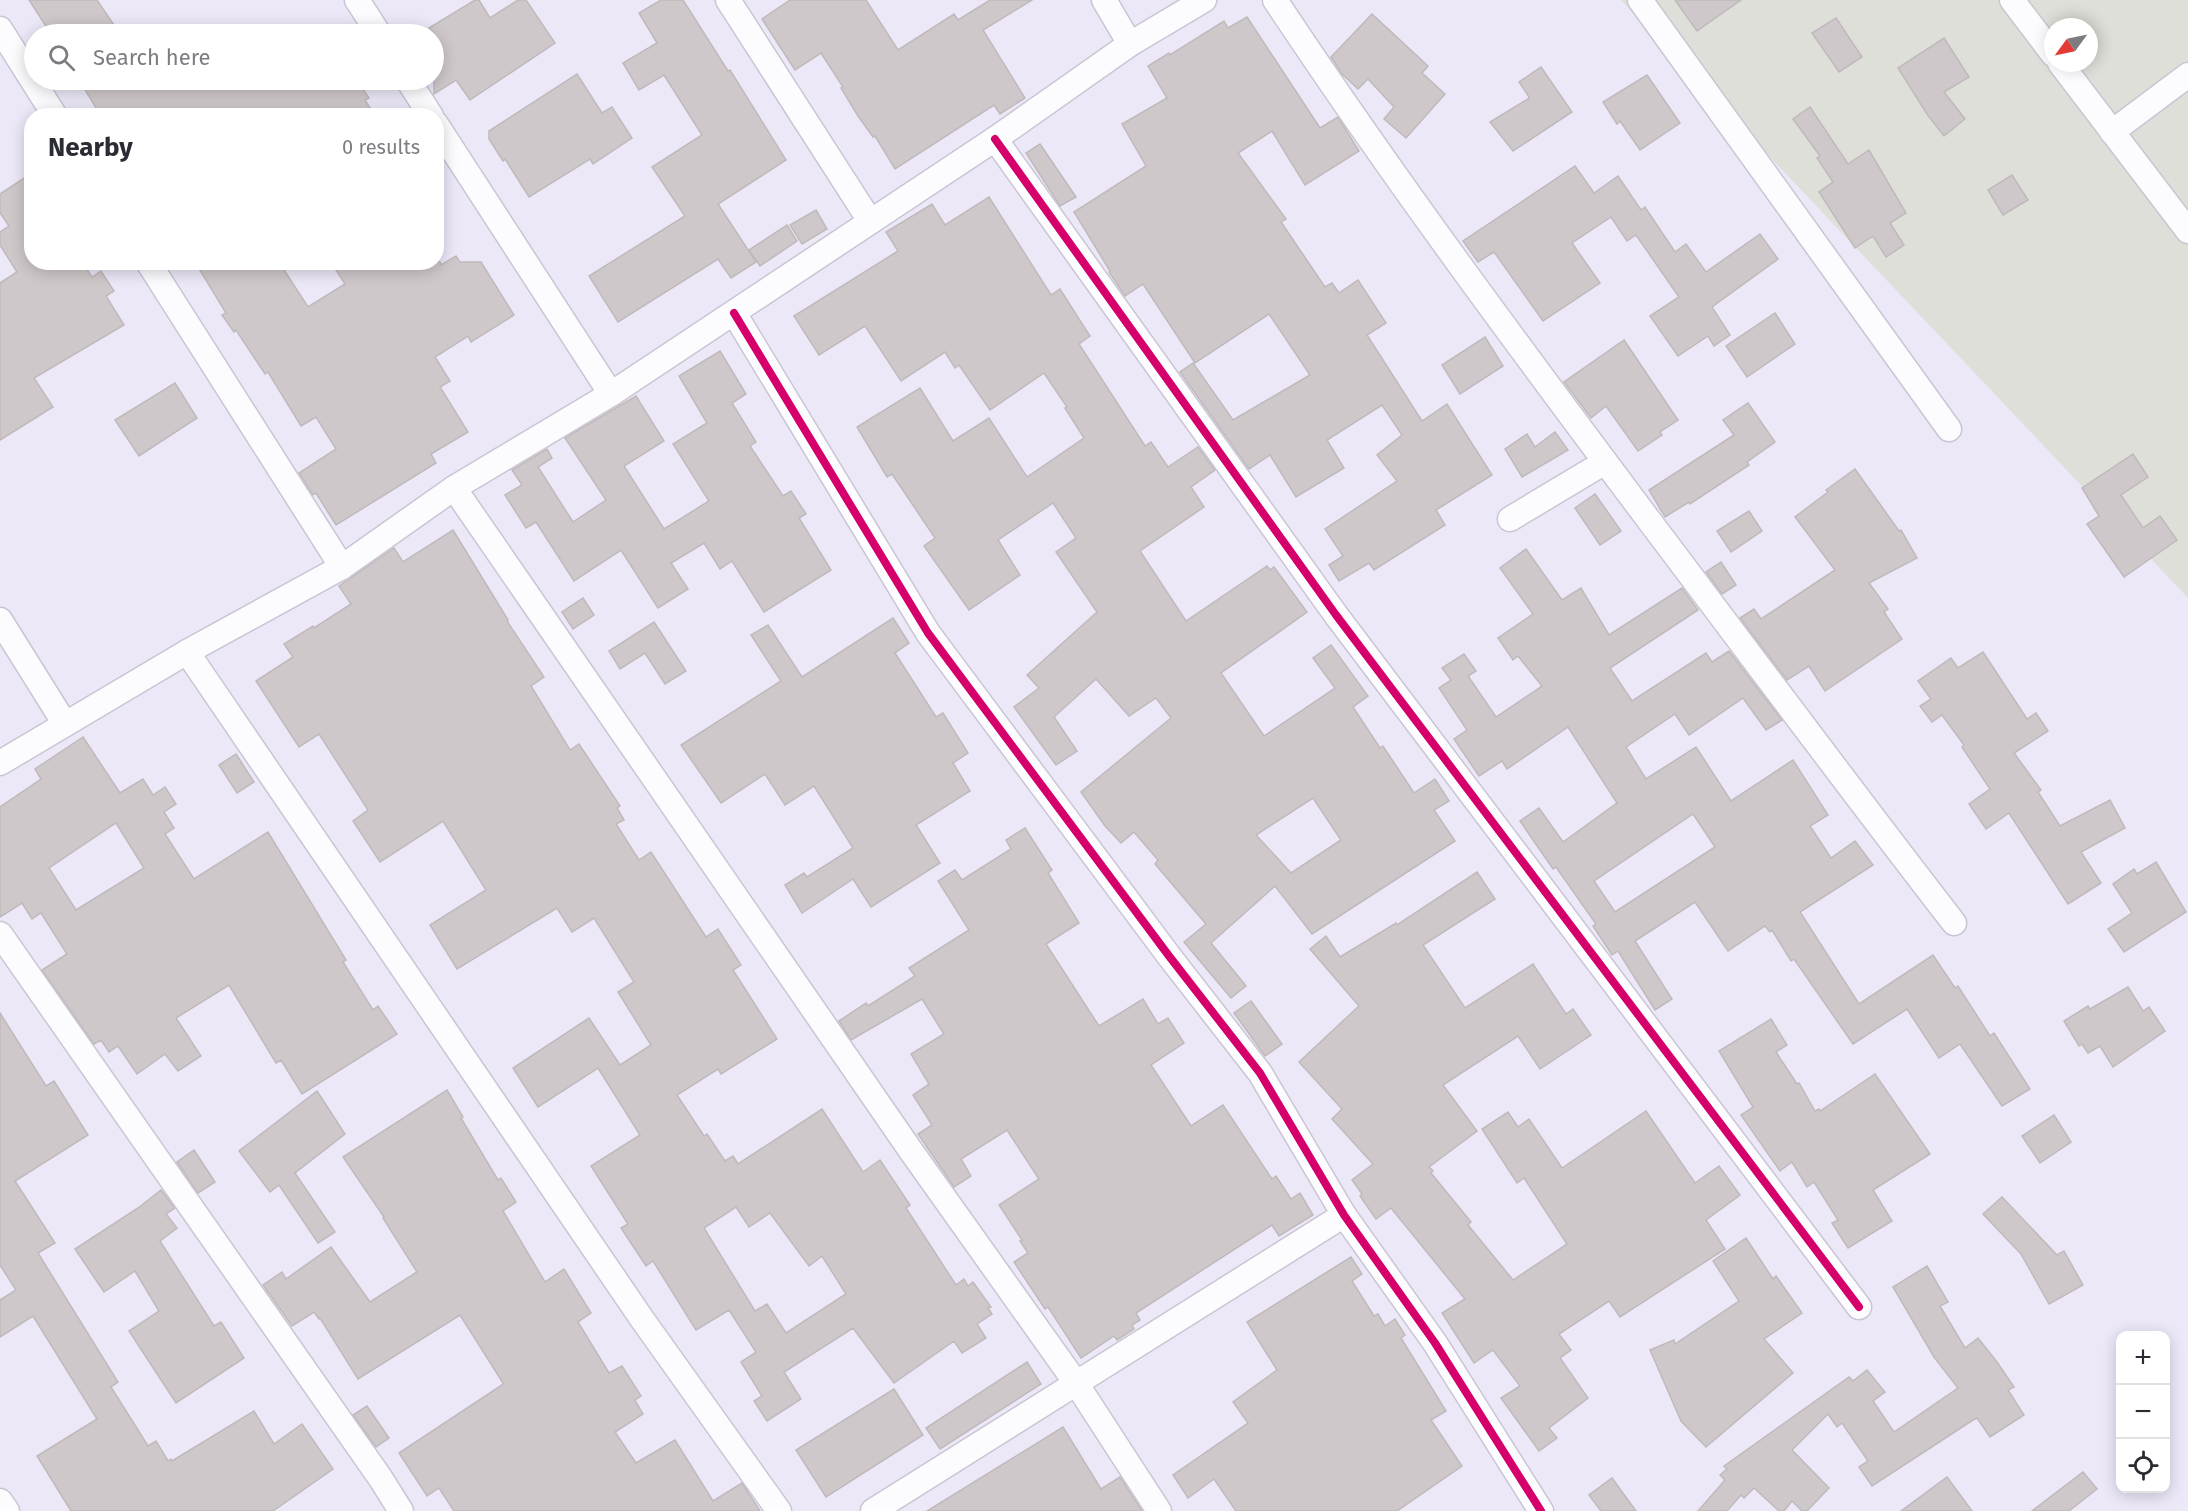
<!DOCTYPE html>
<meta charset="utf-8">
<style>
:root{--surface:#fff;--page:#f2f2f3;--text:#2b2b33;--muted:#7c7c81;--line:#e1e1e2}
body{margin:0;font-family:"Fira Sans",sans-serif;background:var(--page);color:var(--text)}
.controls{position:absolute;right:18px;bottom:18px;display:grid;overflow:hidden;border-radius:12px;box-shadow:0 3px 15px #0003}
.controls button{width:54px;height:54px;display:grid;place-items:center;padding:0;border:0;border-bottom:2px solid var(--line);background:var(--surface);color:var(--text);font:30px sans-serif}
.compass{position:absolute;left:2044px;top:18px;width:54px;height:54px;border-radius:50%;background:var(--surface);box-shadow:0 3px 15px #0003;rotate:237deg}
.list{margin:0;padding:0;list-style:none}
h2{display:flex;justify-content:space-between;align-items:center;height:78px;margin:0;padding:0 24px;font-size:26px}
h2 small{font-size:20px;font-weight:400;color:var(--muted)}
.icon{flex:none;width:33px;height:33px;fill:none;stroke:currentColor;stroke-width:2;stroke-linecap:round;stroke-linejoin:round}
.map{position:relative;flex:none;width:2188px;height:1511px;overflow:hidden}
.search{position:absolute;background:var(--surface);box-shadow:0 3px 15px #0003;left:24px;top:24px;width:420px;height:66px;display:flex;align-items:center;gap:15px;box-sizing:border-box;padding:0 21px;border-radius:33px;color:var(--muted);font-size:22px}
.panel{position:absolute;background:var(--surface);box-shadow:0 3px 15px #0003;left:24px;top:108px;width:420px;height:162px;border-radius:24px}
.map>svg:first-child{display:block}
.green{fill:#dfdfd9;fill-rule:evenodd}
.building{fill:#cfc8ca;stroke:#c0b9bc;stroke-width:1.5;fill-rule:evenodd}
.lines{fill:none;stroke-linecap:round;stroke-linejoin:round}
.street-casing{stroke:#c9c5d3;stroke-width:27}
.street{stroke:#fcfcfe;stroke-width:24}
.cycleway-casing{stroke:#fff;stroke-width:11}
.cycleway{stroke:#d6006c;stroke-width:8}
</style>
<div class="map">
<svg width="2188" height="1511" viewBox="0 0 2188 1511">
<rect width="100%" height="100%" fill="#ece8f8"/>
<!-- green -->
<path class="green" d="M 1621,0 L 2188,0 L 2188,598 ZM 2053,27 L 2089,27 L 2089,63 L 2053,63 Z"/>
<!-- building -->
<g class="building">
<polygon points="29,0 97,0 120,34 51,34"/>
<polygon points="475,0 479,0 490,18 518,0 526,0 555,43 470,100 456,80 434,94 434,34 429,28"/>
<polygon points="661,0 683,0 728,71 730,70 786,160 718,204 756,262 731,278 718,259 618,322 589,276 685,216 652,167 702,135 664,75 639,90 623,63 657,43 639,13"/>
<polygon points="790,0 866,0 898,50 954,14 958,20 990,0 1032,0 983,30 1025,98 1000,114 994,105 895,169 875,136 873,137 858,116 841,88 843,87 821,53 795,70 762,19"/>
<polygon points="1675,0 1741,0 1697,31"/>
<polygon points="1372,14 1428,66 1422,73 1445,94 1406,138 1384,119 1394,107 1368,79 1358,89 1342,74 1331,57"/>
<polygon points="1247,17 1320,128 1338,117 1359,151 1305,185 1272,131 1238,153 1286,219 1281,222 1325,287 1332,283 1339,293 1358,280 1386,323 1367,335 1422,421 1447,404 1492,475 1436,510 1445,525 1374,570 1369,563 1339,581 1329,565 1343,556 1325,529 1397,481 1377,455 1402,435 1382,405 1327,440 1344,468 1296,497 1270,455 1249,469 1180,372 1193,363 1233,420 1310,375 1269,314 1195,363 1143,284 1125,296 1109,272 1110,271 1074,212 1146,166 1122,124 1167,98 1148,66 1169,53 1170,55 1224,21 1228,28"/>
<polygon points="1836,18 1862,57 1839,72 1812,33"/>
<polygon points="1944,38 1969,77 1944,92 1965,119 1944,136 1927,114 1898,68"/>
<polygon points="1541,67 1572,112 1513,151 1490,122 1528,99 1529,97 1519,82"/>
<polygon points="577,74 602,113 612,107 632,138 593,164 590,159 529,197 505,159 503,161 489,139 489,131"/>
<polygon points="1647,75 1680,123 1640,150 1620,121 1617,124 1603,102"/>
<polygon points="79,80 357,80 369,98 365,100 375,116 101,116"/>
<polygon points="1810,107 1848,164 1869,150 1906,213 1890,223 1904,245 1886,257 1873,236 1855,248 1819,192 1833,182 1817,158 1820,156 1793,119"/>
<polygon points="1040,144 1076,197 1060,206 1026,153"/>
<polygon points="1575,166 1594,193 1618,176 1641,210 1645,207 1675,252 1686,244 1706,272 1760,234 1778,259 1712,307 1730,335 1714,346 1708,336 1678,356 1650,316 1679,297 1636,235 1627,241 1611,217 1572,243 1600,283 1543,321 1494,252 1478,262 1463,241"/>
<polygon points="32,173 32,262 82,262 92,277 101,271 114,291 106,296 124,325 34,378 53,407 0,440 0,283 17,272 0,245 0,232 9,226 0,213 0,194"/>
<polygon points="2012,175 2028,200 2003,215 1988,190"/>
<path d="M 989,197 L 1051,295 L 1060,289 L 1090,336 L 1079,344 L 1145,446 L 1151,442 L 1168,467 L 1198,447 L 1215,470 L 1191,487 L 1204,507 L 1140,551 L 1186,621 L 1267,566 L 1270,570 L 1274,567 L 1307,612 L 1221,673 L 1264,736 L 1335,688 L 1313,658 L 1331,645 L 1368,696 L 1353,707 L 1380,748 L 1383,746 L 1414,793 L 1435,779 L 1449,801 L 1434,810 L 1455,841 L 1312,934 L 1275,886 L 1211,943 L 1246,986 L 1231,998 L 1184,942 L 1206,924 L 1155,864 L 1158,860 L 1134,832 L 1121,843 L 1105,826 L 1081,792 L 1171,718 L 1156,698 L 1129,716 L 1096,679 L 1054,717 L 1077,751 L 1056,765 L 1014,707 L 1039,688 L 1027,675 L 1097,612 L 1056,552 L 1076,538 L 1053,503 L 998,540 L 1020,575 L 969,610 L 924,546 L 935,538 L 892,474 L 887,477 L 857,427 L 920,388 L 953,441 L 989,418 L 1027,477 L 1084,438 L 1065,408 L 1067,407 L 1044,373 L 990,410 L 959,365 L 955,368 L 945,352 L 901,381 L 865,326 L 819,355 L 794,316 L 898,251 L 886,232 L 932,204 L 945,225 ZM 1313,798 L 1341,840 L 1291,873 L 1256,835 Z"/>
<polygon points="816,210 827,229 802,244 790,225"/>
<polygon points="787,225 797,241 760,266 749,250"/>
<polygon points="456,256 460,262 481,262 514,315 471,342 468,336 435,357 450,381 440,387 468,432 431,454 436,463 336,525 316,493 313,495 299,473 336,449 316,417 301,426 268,372 265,374 236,330 234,332 222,315 226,313 195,262 279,262 308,307 345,284 331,262 440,262 441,265"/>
<polygon points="1775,313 1795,344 1747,377 1726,346"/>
<polygon points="1485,337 1503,366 1460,394 1442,365"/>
<polygon points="1624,340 1678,420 1660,432 1662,435 1638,451 1606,406 1591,418 1564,382"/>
<polygon points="720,351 746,394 732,403 756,442 750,446 783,496 791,491 806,514 799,518 831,570 764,612 732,561 720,569 704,543 671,563 688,589 658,608 621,550 574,581 536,522 526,528 505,495 522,485 512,470 547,449 552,458 538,467 573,522 606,500 565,438 636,396 664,441 624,466 664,529 709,501 673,444 707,423 679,376"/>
<polygon points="175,383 197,418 139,456 115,420"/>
<polygon points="1748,403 1775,442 1747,462 1749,465 1690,504 1689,502 1665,517 1649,490 1734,435 1723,420"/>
<polygon points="1555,432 1568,450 1522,477 1505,449 1527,434 1535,447"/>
<polygon points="2133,454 2148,477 2121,495 2143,528 2160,516 2177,540 2124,577 2087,524 2099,516 2082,488"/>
<polygon points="1855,469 1899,531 1901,530 1917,558 1869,583 1888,609 1884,612 1902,639 1825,691 1809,666 1787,680 1740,618 1754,609 1761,619 1835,570 1795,517 1828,492 1826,490"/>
<polygon points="1595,494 1621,531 1600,545 1575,508"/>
<polygon points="1749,511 1762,531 1731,552 1717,531"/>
<path d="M 453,530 L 508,620 L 507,621 L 544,677 L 531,686 L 570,750 L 579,744 L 620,806 L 617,808 L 624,820 L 616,824 L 639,860 L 651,852 L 706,937 L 718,929 L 741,965 L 733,970 L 777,1039 L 721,1074 L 718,1069 L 677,1095 L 704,1136 L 707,1134 L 725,1161 L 733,1156 L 738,1164 L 822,1109 L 863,1172 L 880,1160 L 910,1205 L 906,1208 L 956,1285 L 964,1279 L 968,1286 L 973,1282 L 991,1307 L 988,1308 L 992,1314 L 977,1324 L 986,1338 L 962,1353 L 954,1341 L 894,1383 L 853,1328 L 784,1372 L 801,1399 L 767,1421 L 754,1401 L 762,1396 L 741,1362 L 756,1352 L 729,1310 L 696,1330 L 653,1261 L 646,1266 L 621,1228 L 628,1224 L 591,1166 L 640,1135 L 598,1068 L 538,1107 L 513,1068 L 589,1018 L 620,1065 L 651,1045 L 618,992 L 634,982 L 594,918 L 572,932 L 557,908 L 457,969 L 430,925 L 486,890 L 443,821 L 380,862 L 353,821 L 368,810 L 319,734 L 299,747 L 256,681 L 293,657 L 284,644 L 313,626 L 314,628 L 351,604 L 339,586 L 394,548 L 403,562 ZM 736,1207 L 749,1227 L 770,1213 L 809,1266 L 822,1256 L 846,1294 L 786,1333 L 767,1304 L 755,1311 L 704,1228 Z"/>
<path d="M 1526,549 L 1562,600 L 1581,588 L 1609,635 L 1682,588 L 1698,610 L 1610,668 L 1632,701 L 1706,653 L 1712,662 L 1729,651 L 1782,720 L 1766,730 L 1743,698 L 1689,735 L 1675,714 L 1626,747 L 1646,779 L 1696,747 L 1731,801 L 1793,760 L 1828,815 L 1810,826 L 1831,858 L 1855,841 L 1873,865 L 1800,912 L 1859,1004 L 1933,955 L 1955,988 L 1958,986 L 1990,1036 L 1994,1033 L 2030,1089 L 2002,1106 L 1960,1044 L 1939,1058 L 1907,1009 L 1853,1044 L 1794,959 L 1791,961 L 1772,930 L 1770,932 L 1765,926 L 1728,951 L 1695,902 L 1635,941 L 1672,999 L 1655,1010 L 1618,951 L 1612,955 L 1593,926 L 1596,924 L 1556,867 L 1553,869 L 1520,821 L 1539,808 L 1563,842 L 1617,803 L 1568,727 L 1507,769 L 1502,761 L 1479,776 L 1454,739 L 1467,730 L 1439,688 L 1451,680 L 1442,668 L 1464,654 L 1476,671 L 1468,676 L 1496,717 L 1542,686 L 1518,656 L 1513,660 L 1498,638 L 1533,614 L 1500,568 ZM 1693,814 L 1715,847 L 1615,912 L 1594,881 Z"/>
<polygon points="1721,562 1736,585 1722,594 1706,572"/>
<polygon points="583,598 594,615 573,629 562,612"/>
<polygon points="893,618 909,643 895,653 936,717 943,713 968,753 953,763 970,791 916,825 940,863 871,907 853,879 802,913 785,885 804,873 807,877 853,848 814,786 785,805 765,774 721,803 681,745 781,681 751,635 768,625 802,677"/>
<polygon points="654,622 686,671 665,684 645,653 620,669 609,651"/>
<polygon points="1983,652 2027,719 2036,713 2048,731 2014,753 2041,790 2038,792 2060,826 2110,800 2125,828 2081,852 2101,883 2068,904 2009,813 1986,829 1969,804 1990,789 1962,747 1964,745 1942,715 1932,722 1920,706 1931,699 1918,681 1951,658 1958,668"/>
<path d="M 83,737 L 120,793 L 143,779 L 153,795 L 165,787 L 176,804 L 164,812 L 174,828 L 165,834 L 194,879 L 268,832 L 346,960 L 343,962 L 373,1010 L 378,1006 L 397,1034 L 302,1094 L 281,1060 L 276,1063 L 229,985 L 176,1018 L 201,1056 L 178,1071 L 165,1054 L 137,1074 L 118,1046 L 109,1052 L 101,1040 L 94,1044 L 42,970 L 67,954 L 41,913 L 32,919 L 22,903 L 0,917 L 0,807 L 41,779 L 35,769 ZM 116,823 L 144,868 L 76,910 L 49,868 Z"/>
<polygon points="236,754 254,782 237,793 219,765"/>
<polygon points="1025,828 1052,870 1048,873 1079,923 1046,944 1099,1026 1143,999 1158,1024 1168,1018 1184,1043 1151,1065 1191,1126 1223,1105 1272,1179 1276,1176 1291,1199 1300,1193 1313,1215 1279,1236 1272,1225 1136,1313 1140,1320 1132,1325 1134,1329 1117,1340 1114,1336 1081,1358 1048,1307 1045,1309 1014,1262 1028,1253 1020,1241 1022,1240 999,1205 1039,1179 1007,1130 961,1159 971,1176 954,1187 918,1134 932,1125 913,1095 929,1084 911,1054 944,1034 922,999 851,1040 839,1021 866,1003 868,1006 915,976 909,968 969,930 938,881 955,870 962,880 1011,849 1006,840"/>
<polygon points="2156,862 2186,912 2124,952 2108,929 2132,913 2113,884 2134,869 2137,874"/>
<polygon points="1477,872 1495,899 1423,945 1465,1008 1533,964 1566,1014 1573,1009 1591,1035 1540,1069 1518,1036 1443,1085 1477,1131 1429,1167 1433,1171 1431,1173 1471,1222 1468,1225 1513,1280 1567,1244 1524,1178 1517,1183 1482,1129 1508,1112 1518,1127 1529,1119 1562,1168 1646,1111 1695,1183 1719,1166 1740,1195 1706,1220 1725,1249 1620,1317 1609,1301 1559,1334 1571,1350 1560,1358 1588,1398 1549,1428 1557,1438 1539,1451 1501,1398 1520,1386 1493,1350 1474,1363 1442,1313 1465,1299 1391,1208 1376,1219 1360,1196 1362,1194 1352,1180 1373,1164 1332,1119 1342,1109 1299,1062 1359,1006 1310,949 1326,936 1340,957 1396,923 1397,925"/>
<polygon points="2128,987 2143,1011 2149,1007 2165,1031 2113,1067 2100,1046 2088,1053 2082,1044 2079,1046 2064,1021 2088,1006 2090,1009"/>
<polygon points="1251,1001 1282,1044 1265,1056 1234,1013"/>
<polygon points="0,1013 46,1086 54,1081 88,1135 15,1181 55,1243 38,1253 118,1382 111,1387 148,1446 156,1441 168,1461 171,1459 172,1461 254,1411 274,1444 302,1424 333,1469 273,1511 71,1511 37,1456 97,1419 33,1316 0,1337 0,1300 16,1290 0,1265"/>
<polygon points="1771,1019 1787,1045 1776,1052 1797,1084 1799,1083 1815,1111 1819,1109 1820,1111 1875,1074 1930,1154 1873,1190 1892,1221 1848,1248 1832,1223 1838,1220 1814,1182 1807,1187 1792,1162 1780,1171 1741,1115 1753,1107 1719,1051"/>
<polygon points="447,1090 463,1117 461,1118 477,1145 498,1180 501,1178 516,1202 503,1211 545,1282 564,1269 591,1313 578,1322 609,1373 622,1366 641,1396 635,1400 643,1414 615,1432 636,1463 675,1440 713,1501 742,1483 760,1511 454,1511 439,1488 427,1496 399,1453 502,1385 503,1383 460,1315 358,1379 320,1318 319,1319 314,1312 292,1326 263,1285 282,1272 286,1279 331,1247 370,1302 417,1272 383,1218 384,1217 343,1157"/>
<polygon points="317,1091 345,1134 295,1173 335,1232 318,1243 279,1185 270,1192 239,1151"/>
<polygon points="2054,1115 2071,1142 2040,1163 2022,1136"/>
<polygon points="194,1150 215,1182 198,1193 177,1162"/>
<polygon points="161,1190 175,1208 166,1214 177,1228 160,1241 214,1326 221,1322 244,1358 176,1403 129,1331 159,1311 135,1271 104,1292 75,1249 138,1208"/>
<polygon points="2002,1197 2057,1255 2064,1251 2083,1285 2049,1304 2021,1254 1983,1214"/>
<polygon points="1746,1238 1773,1279 1776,1276 1802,1313 1764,1339 1793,1373 1706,1447 1681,1421 1650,1350 1674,1340 1675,1344 1739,1301 1713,1261"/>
<polygon points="1351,1257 1362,1274 1352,1281 1374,1316 1378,1314 1385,1326 1395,1319 1405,1335 1401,1338 1446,1411 1431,1420 1462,1466 1397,1511 1236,1511 1214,1479 1188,1498 1173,1475 1248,1423 1233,1402 1277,1370 1247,1322"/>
<polygon points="1927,1266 1948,1302 1940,1306 1965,1348 1978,1338 1997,1362 2014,1387 2008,1390 2024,1415 1990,1437 1977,1418 1973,1420 1872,1486 1859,1467 1868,1461 1842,1423 1837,1427 1828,1414 1792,1450 1829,1488 1807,1511 1802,1511 1792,1501 1784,1511 1779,1511 1754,1488 1744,1498 1741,1495 1727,1511 1698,1511 1725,1480 1720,1475 1727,1469 1724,1466 1849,1377 1853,1381 1867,1370 1885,1392 1873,1401 1894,1432 1958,1388 1934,1357 1893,1287"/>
<polygon points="1027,1362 1041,1384 940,1449 926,1428"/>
<polygon points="894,1389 923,1435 826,1497 796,1450"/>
<polygon points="367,1406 389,1438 376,1447 353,1415"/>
<polygon points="1063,1427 1101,1489 1120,1477 1142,1511 927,1511"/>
<polygon points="2083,1472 2097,1489 2069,1511 2032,1511"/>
<polygon points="1947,1477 1972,1511 1901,1511"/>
<polygon points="1612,1478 1636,1511 1601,1511 1589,1495"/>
</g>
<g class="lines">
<!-- street casing -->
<g class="street-casing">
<g id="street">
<polyline points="357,0 379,34"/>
<polyline points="728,0 870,221"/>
<polyline points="1104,0 1130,44"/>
<path d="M 1275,0 C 1393,178 1520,348 1648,519 C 1750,654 1850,789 1954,923"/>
<polyline points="1640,0 1949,429"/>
<polyline points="2012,0 2053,54"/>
<polyline points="0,29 55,116"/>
<polyline points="2060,63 2188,231"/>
<polyline points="408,80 431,116"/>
<polyline points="436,124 611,394"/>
<polyline points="2112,132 2188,75"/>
<polyline points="995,139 1336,615 1859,1307"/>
<polyline points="148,262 342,567"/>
<polyline points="734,313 928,633 1169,956 1260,1073 1344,1215 1435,1343 1541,1511"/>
<polyline points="454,488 911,1151 1076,1383 1159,1511"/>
<polyline points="1510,519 1605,462"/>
<polyline points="0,620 65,724"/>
<polyline points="187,652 642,1319 779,1511"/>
<polyline points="0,763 187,652 342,567 454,488 611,394 995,139 1130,44 1204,0"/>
<polyline points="0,934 381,1479 401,1511"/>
<polyline points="0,1501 7,1511"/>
<polyline points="873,1511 1344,1215"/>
</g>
</g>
<!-- street -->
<use href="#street" class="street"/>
<!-- cycleway casing -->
<g class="cycleway-casing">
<g id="cycleway">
<polyline points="995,139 1336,615 1859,1307"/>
<polyline points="734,313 928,633 1169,956 1260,1073 1344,1215 1435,1343 1541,1511"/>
</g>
</g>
<!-- cycleway -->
<use href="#cycleway" class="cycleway"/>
</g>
</svg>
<div class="controls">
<button>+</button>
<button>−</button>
<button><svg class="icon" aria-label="locate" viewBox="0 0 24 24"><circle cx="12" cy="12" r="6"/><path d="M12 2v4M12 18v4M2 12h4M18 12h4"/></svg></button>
</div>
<svg class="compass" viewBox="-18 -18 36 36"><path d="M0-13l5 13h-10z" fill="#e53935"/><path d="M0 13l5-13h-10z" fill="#7c7c81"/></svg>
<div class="search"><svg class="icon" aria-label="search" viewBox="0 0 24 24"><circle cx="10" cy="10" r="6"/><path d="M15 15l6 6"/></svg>Search here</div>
<section class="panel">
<h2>Nearby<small>0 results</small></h2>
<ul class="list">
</ul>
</section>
</div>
